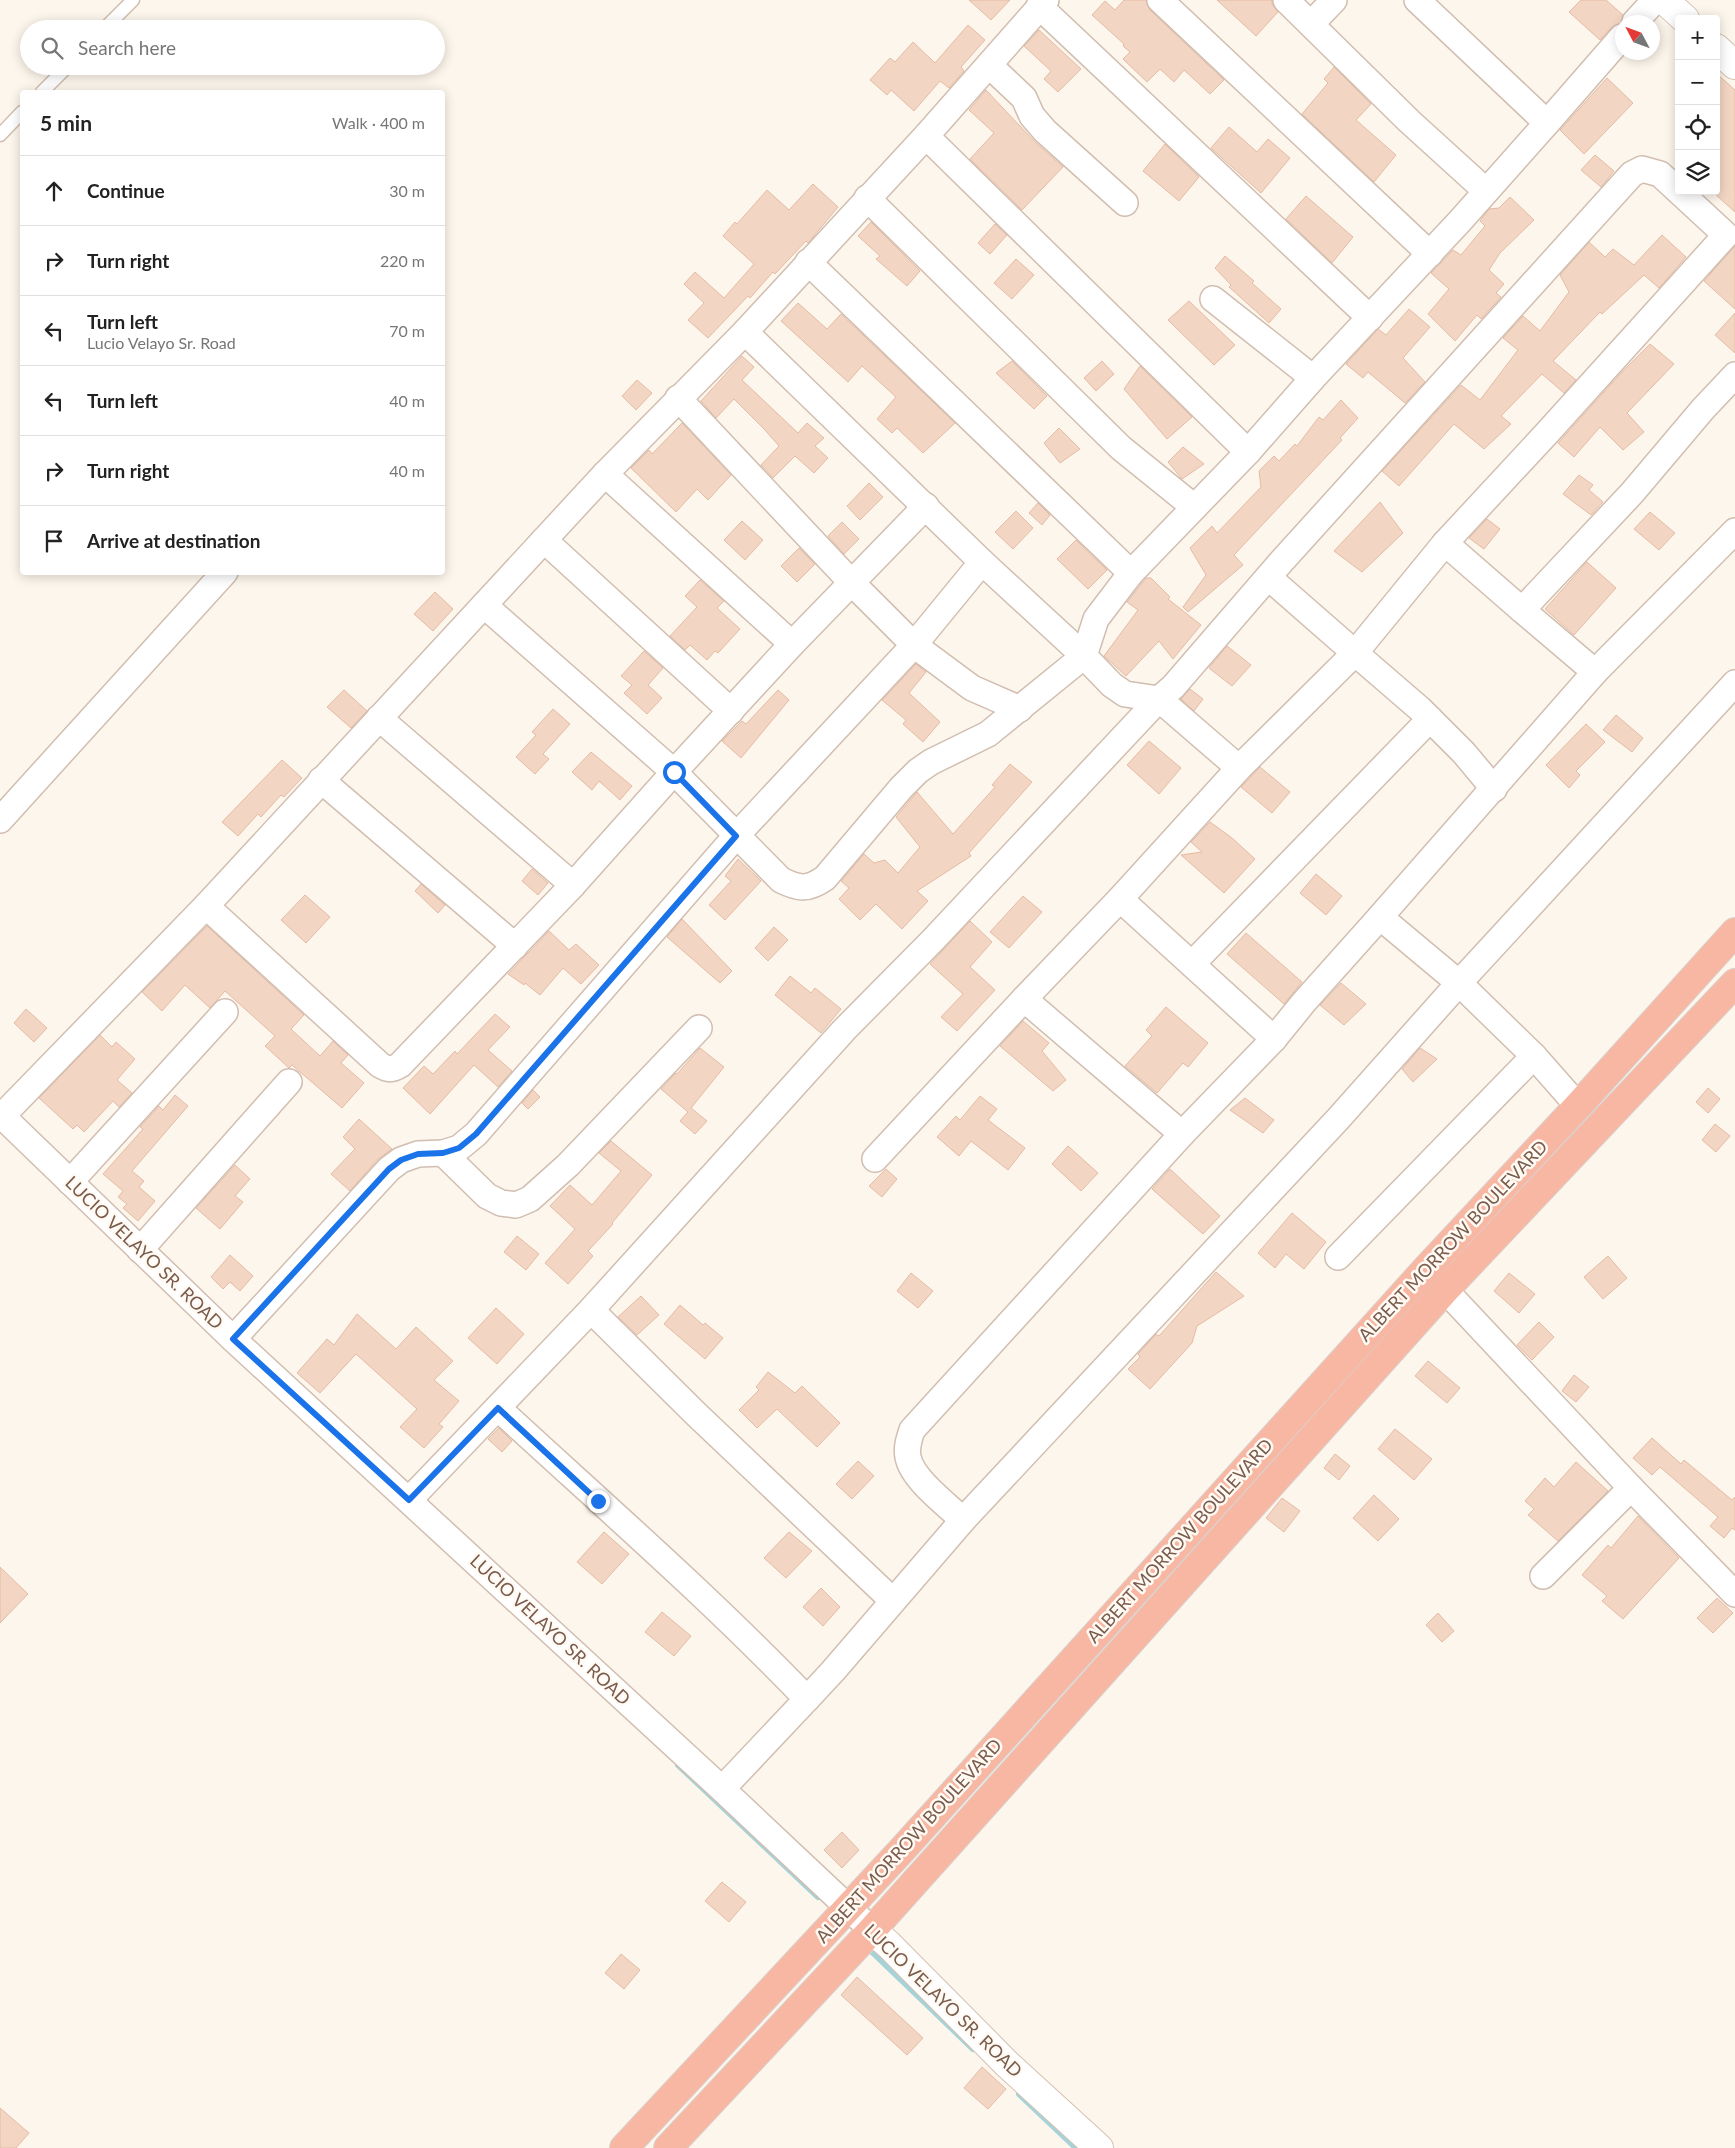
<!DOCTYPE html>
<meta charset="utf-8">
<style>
:root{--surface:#fff;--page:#f2f2f2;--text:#222;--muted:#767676;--line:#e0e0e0}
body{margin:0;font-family:Lato,sans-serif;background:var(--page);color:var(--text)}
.controls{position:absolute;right:15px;top:15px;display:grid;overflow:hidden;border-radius:5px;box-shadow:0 2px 12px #0003}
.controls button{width:45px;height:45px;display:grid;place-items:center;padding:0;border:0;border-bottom:1px solid var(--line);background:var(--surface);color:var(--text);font:25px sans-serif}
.compass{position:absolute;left:1615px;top:15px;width:45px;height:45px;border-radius:50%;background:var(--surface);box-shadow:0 2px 12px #0003;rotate:311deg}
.stop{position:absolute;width:15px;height:15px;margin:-11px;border:4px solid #1a73e8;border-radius:50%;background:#fff}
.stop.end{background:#1a73e8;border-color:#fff;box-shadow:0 1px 5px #0008}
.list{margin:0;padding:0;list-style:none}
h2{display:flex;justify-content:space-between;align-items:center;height:65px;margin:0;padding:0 20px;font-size:21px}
h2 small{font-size:16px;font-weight:400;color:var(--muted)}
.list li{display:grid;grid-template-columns:32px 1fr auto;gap:15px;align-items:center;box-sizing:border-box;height:70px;padding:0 20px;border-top:1px solid var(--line)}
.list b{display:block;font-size:19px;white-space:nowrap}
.list p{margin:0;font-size:16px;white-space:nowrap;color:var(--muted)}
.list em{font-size:16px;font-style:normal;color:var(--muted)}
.icon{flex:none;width:28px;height:28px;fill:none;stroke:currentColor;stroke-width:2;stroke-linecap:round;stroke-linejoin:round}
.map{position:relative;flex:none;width:1735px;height:2148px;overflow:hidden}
.search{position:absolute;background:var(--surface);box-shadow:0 2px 12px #0003;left:20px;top:20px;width:425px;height:55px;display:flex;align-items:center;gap:12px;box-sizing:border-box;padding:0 18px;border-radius:28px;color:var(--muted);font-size:19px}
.panel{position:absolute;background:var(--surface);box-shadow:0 2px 12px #0003;left:20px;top:90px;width:425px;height:485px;border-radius:5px}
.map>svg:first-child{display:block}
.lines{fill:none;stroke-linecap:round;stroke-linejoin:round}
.stream{stroke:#a5d3da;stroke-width:6}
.building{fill:#f3d5c3;stroke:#e6bba3}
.lane-casing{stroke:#d1beb0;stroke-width:15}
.street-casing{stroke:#d1beb0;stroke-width:28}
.secondary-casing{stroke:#d6c0b0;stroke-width:30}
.highway-casing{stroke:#dad1cd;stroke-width:30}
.lane{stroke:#fff;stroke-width:12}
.street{stroke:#fff;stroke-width:25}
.secondary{stroke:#fff;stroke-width:28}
.highway{stroke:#f7b7a3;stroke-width:28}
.route{stroke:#1a73e8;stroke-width:6}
.labels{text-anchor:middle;stroke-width:5;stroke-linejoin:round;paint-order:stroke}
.street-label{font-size:18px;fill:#7a5c4d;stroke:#fffaf3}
</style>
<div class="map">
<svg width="1735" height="2148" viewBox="0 0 1735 2148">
<rect width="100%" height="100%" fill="#fdf6ec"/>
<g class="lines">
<!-- stream -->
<g class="stream">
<polyline points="678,1765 818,1897"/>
<polyline points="866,1946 973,2049"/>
<polyline points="1019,2094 1076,2148"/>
</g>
</g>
<!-- building -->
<g class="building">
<polygon points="969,0 1010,0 991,20"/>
<polygon points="1124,0 1146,0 1150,10 1224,80 1210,94 1184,70 1174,82 1160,69 1147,82 1123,59 1130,52 1123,46 1124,44 1092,15 1105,1 1115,10"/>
<polygon points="1217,0 1272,0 1272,4 1278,12 1256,36"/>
<polygon points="1581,0 1606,0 1623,15 1621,23 1612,27 1600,40 1569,12"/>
<polygon points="968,25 985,40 961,67 964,71 949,88 940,81 914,111 891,90 887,95 870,80 890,58 895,62 913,42 935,63"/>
<polygon points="1039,30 1081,69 1058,92 1044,79 1051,71 1024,46"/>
<polygon points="1334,67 1371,104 1356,120 1396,155 1374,182 1302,114 1328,83 1324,79"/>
<polygon points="1716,73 1735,90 1735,212 1716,195"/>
<polygon points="1607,78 1633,103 1584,154 1560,130"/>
<polygon points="986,90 1035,142 1063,167 1022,210 970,159 994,133 969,110"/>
<polygon points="1229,127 1257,152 1268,139 1290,158 1261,193 1211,148"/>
<polygon points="1165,144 1199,177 1179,201 1143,171"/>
<polygon points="1595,155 1614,171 1601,187 1581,170"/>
<polygon points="813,184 838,207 808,243 806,241 775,274 773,272 750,298 748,296 708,338 688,320 704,303 684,284 695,272 724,298 754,264 723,236 735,222 737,224 767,190 789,210"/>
<polygon points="1306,196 1353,237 1332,263 1286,219"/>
<polygon points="1510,197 1534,220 1500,253 1489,270 1504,284 1496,293 1501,297 1481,319 1477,315 1455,341 1428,314 1449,289 1431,273 1453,250 1461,255 1485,226 1480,221 1489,209 1499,208"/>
<polygon points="871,222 920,271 907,286 876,259 880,256 858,236"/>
<polygon points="995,224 1007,235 990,254 978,243"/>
<polygon points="1662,235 1686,257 1659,288 1644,275 1602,314 1600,312 1553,361 1576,380 1564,393 1542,374 1501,416 1511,424 1484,449 1454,424 1399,486 1382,471 1461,385 1480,400 1518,350 1503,338 1523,316 1540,331 1569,292 1560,275 1589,242 1605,257 1613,249 1634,265"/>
<polygon points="1735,246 1735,309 1704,281"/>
<polygon points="1225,256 1254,281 1252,283 1281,309 1269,323 1229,287 1231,285 1215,268"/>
<polygon points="1016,259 1034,275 1012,299 994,283"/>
<polygon points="1189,301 1235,345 1214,365 1168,320"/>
<polygon points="798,303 827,329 841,314 955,423 923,453 897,428 892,433 877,419 896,397 862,366 848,382 781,321"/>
<polygon points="1409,309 1430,327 1403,358 1425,382 1405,403 1368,372 1363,378 1346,364 1378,329 1386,335"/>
<polygon points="1735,313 1735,353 1715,335"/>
<polygon points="1650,344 1674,364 1627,413 1644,432 1623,450 1600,427 1574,457 1558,443 1622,372"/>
<polygon points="742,356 754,367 742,380 798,433 807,423 824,438 815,446 828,458 814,473 795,456 773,478 761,465 779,446 764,429 734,399 716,418 701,401"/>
<polygon points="1012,361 1047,396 1034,409 996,373"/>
<polygon points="1102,361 1114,374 1096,391 1084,378"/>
<polygon points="1140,366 1192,417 1167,439 1124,389"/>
<polygon points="637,380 652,393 636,410 622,396"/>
<polygon points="1341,400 1358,418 1340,438 1342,440 1234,555 1243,565 1188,612 1183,607 1206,575 1190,548 1212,526 1217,533 1261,487 1259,471 1274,456 1279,461 1295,444 1297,446 1319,417 1323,420"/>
<polygon points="682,423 731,475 708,500 697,489 676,512 631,468 649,450 652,454"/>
<polygon points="1059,428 1080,449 1060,463 1044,443"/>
<polygon points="1183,447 1204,464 1182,479 1168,462"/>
<polygon points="1579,475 1593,485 1589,490 1603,502 1591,515 1563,494"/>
<polygon points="869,483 883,497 860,520 847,506"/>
<polygon points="1380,502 1403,533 1362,572 1334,551"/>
<polygon points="1038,503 1050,515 1042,525 1029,513"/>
<polygon points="1016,511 1033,528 1013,549 995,532"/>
<polygon points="1650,512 1675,533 1659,550 1634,529"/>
<polygon points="1487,519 1500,529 1484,549 1469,538"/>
<polygon points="742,521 763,540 745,560 724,540"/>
<polygon points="842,522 859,539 844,554 828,536"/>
<polygon points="1076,540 1107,570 1088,589 1057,559"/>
<polygon points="799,548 815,564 797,582 781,566"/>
<polygon points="1587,562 1616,588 1574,635 1545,609"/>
<polygon points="1146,578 1151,578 1170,597 1168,599 1201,625 1173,659 1159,641 1126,676 1104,656 1138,610 1127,602"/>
<polygon points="700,580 724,601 717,608 740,629 718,653 715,651 707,660 690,645 685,650 670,636 697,607 685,596"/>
<polygon points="435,592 453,609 433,631 414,614"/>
<polygon points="1227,646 1251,665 1232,686 1209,668"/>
<polygon points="644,651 663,668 648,685 662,698 647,714 624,693 632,685 621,676"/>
<polygon points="916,664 926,672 909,693 940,722 923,742 903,724 906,720 882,700"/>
<polygon points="1190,689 1203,699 1194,711 1181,699"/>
<polygon points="344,690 367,711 351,728 327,707"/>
<polygon points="778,690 789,700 741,758 722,741 742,721 746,724"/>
<polygon points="553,709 570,724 543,754 549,759 535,774 516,757 536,735 532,732"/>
<polygon points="1616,715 1643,738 1632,752 1603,730"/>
<polygon points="1586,724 1605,742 1576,771 1580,775 1569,788 1546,765"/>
<polygon points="1149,741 1181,768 1159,794 1127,765"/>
<polygon points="591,752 632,786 620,800 599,781 592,790 572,772"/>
<polygon points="282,760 302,778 284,797 281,795 261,817 258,814 238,836 222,822"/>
<polygon points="1010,764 1032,782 969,853 971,856 917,891 928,901 902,929 876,904 860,920 839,899 849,888 841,881 864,854 874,863 885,860 898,873 920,847 896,817 917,792 953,834 995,787 992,785"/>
<polygon points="1260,767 1290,792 1272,813 1241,787"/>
<polygon points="1210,822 1232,838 1255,859 1224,893 1181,855 1202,852 1191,842"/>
<polygon points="738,859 761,881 725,920 709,905 731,881 725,876"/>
<polygon points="532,869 548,883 538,895 522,881"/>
<polygon points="1316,874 1342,896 1326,915 1300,893"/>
<polygon points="421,884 445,905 438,913 415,891"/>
<polygon points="305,895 330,917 306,943 281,920"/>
<polygon points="1023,896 1042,912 1009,948 990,932"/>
<polygon points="682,919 732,971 720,983 667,937"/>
<polygon points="970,921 992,942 970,967 995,990 957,1031 941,1017 963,994 930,964"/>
<polygon points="207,926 304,1015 291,1029 320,1056 333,1041 348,1055 341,1063 364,1083 342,1108 292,1065 289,1068 265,1046 275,1036 225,991 210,1008 185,985 162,1011 142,992"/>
<polygon points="774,927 788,940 768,961 755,948"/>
<polygon points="549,931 569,950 576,944 599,965 581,984 563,968 540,995 525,983 524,985 508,974"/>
<polygon points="1246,933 1302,982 1284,1004 1227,954"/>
<polygon points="790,976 811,993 815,988 841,1009 821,1033 775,995"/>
<polygon points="1341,983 1366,1004 1344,1025 1320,1005"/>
<polygon points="1166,1007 1208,1043 1188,1067 1183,1063 1157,1093 1125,1066 1152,1036 1146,1030"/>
<polygon points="26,1009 47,1028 34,1042 14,1023"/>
<polygon points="495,1014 510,1027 488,1050 512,1071 498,1087 474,1065 430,1114 403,1088 424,1066 433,1074 455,1051 457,1054"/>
<polygon points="1023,1021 1049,1043 1042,1051 1066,1080 1053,1091 1000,1046"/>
<polygon points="100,1035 112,1047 116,1042 135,1059 117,1080 132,1093 119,1107 113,1101 84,1132 77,1125 73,1129 39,1098"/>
<polygon points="700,1048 724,1067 691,1108 707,1121 695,1134 680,1121 688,1112 661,1089 676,1073 677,1074"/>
<polygon points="1420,1048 1437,1059 1413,1082 1402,1069"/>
<polygon points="1708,1088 1720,1099 1708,1113 1696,1102"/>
<polygon points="533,1090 540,1097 528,1109 522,1103"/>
<polygon points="175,1095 188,1106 132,1171 144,1181 139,1187 155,1201 138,1221 123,1208 127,1204 118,1197 123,1191 103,1174 143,1129 140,1127 159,1106 163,1110"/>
<polygon points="980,1096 997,1109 988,1120 1025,1148 1008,1170 971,1141 959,1156 937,1137 956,1116 960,1120"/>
<polygon points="1245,1098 1274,1120 1263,1133 1230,1110"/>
<polygon points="359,1119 392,1149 378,1159 350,1191 331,1174 355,1149 343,1137"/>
<polygon points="1715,1124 1730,1136 1716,1152 1702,1140"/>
<polygon points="611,1141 652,1175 612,1223 613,1224 588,1251 593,1256 568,1284 545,1263 575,1229 550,1206 570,1185 592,1205 621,1171 599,1153"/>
<polygon points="1068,1146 1098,1173 1081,1191 1052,1164"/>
<polygon points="235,1165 250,1179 235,1196 243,1202 220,1229 196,1208"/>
<polygon points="886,1169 897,1179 882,1197 869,1186"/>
<polygon points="1170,1169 1220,1216 1203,1234 1152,1189"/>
<polygon points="1292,1213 1326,1242 1304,1269 1286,1254 1275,1268 1258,1253"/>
<polygon points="517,1236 539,1254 526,1270 504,1252"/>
<polygon points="230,1255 253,1276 240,1291 230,1282 223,1289 211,1277"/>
<polygon points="1608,1256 1627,1278 1603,1299 1584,1277"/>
<polygon points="1216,1272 1244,1296 1197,1326 1192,1343 1150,1389 1128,1369 1140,1357 1138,1354 1156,1334 1159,1336"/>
<polygon points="911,1273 933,1291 918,1308 897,1291"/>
<polygon points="1509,1273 1535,1294 1519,1313 1494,1291"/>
<polygon points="641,1296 659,1315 637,1335 618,1317"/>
<polygon points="680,1305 703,1325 705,1323 723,1338 705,1359 664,1324"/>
<polygon points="496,1308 524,1334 497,1364 468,1338"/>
<polygon points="357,1314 396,1349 416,1327 453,1361 434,1380 459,1401 439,1424 443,1427 424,1448 400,1427 417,1409 356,1354 320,1393 297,1373 327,1339 334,1345"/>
<polygon points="1539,1322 1554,1337 1532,1360 1517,1345"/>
<polygon points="1428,1361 1460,1388 1447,1403 1415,1376"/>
<polygon points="768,1372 795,1393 802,1386 840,1423 817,1447 777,1409 757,1428 739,1410 759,1390 756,1387"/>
<polygon points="1574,1375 1589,1387 1576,1402 1562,1391"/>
<polygon points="499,1428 512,1441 502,1452 488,1439"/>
<polygon points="1395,1429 1432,1459 1414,1480 1378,1449"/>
<polygon points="1652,1438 1681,1464 1684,1460 1732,1500 1735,1497 1735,1530 1732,1528 1724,1538 1710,1526 1718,1517 1660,1467 1652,1475 1633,1458"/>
<polygon points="1335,1454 1350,1466 1339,1480 1324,1468"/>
<polygon points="858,1461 874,1476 852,1499 836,1484"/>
<polygon points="1576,1462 1608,1491 1558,1541 1528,1515 1534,1509 1525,1501 1545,1478 1554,1487"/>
<polygon points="1374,1495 1399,1519 1378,1541 1353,1518"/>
<polygon points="1282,1498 1300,1511 1284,1532 1266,1518"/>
<polygon points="1638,1516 1679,1558 1623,1619 1602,1601 1607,1596 1582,1575 1608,1545 1611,1548"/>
<polygon points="604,1532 629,1554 602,1584 577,1562"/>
<polygon points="789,1532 812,1551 786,1578 764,1558"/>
<polygon points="0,1567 28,1594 0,1623"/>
<polygon points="821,1588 840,1607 823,1626 803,1607"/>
<polygon points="1717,1598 1733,1613 1713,1633 1697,1618"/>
<polygon points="662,1612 691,1636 674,1656 645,1632"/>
<polygon points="1438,1613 1454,1631 1442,1642 1426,1625"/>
<polygon points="842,1832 859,1850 842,1868 824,1850"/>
<polygon points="722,1882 746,1902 729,1922 705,1901"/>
<polygon points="621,1954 640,1970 624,1989 605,1973"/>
<polygon points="857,1977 923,2038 907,2055 841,1995"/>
<polygon points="982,2067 1006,2089 988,2109 964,2088"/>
<polygon points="0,2108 29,2133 16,2148 0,2148"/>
</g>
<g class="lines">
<!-- lane casing -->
<g class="lane-casing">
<g id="lane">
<polyline points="104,29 133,0"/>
<polyline points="42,92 68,66"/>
<polyline points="0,135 22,112"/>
</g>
</g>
<!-- street casing -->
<g class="street-casing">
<g id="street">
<polyline points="1160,0 1430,254"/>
<polyline points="1286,0 1409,121 1486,191"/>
<polyline points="1039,6 1370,318"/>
<polyline points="1635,22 1655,0"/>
<polyline points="1311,24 1334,0"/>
<polyline points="989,65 1024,98 1032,116 1045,131 1125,203"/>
<polyline points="1547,123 1622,37"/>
<polyline points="926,136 1248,452"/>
<polyline points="867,198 1121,448 1194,507"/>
<polyline points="808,262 1131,573"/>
<polyline points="1213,299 1313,378"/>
<polyline points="678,398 852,583 914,645 972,688 1020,709"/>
<polyline points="605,474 792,644"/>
<polyline points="544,540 731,711"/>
<polyline points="1445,543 1522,610"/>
<polyline points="982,562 1084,656 1112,685 1125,694 1159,699"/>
<polyline points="1268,577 1355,653 1239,768 1159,699 1173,687 1281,562 1632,174 1642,169 1660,174 1726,235 1548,432 1445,543 1355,653 1420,709 1464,753 1494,789"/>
<path d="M 484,605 L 674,772 L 781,880 C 799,889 808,890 825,878 L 901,788 L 918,771 L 931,762 L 988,734 L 1084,656 L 1096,619 L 1131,573 L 1248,452 L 1313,378 L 1460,221 L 1547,123 L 1417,0"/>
<polyline points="1595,672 1522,610 1632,493 1703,409 1735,375"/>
<polyline points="379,718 573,885"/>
<polyline points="1239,768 1120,899 1274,1039 1304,1002 1380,917"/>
<polyline points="321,780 515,946"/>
<polyline points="0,820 225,572"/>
<polyline points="1120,899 1024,999 1182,1134 1274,1039"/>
<path d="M 206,906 L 380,1065 C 388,1070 392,1070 400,1065 L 573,885 L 674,772 L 792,644 L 926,506"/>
<polyline points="1192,964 1430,719"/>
<polyline points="1578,1106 1534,1056 1459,983 1380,917 1595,672 1735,531"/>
<polyline points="0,1114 233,1339 722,1789 872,1930"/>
<polyline points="2,1116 206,906 605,474 745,332 926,136 1046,0"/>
<polyline points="443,1153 487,1196 501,1203 516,1205 530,1199 568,1165 699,1028"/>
<polyline points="875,1159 1024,999"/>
<polyline points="70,1182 225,1012"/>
<polyline points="140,1250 289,1082"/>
<polyline points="1338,1257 1534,1056"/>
<polyline points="1445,1290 1631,1488 1735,1594"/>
<polyline points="591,1310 696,1414 892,1600"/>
<polyline points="233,1339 389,1169 401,1160 418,1154 443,1153 459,1148 476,1134 736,836 914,645 982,562 745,332"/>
<path d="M 498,1408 C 602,1504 709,1597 807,1699 L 833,1671 L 963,1520 L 1338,1119 L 1459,983 L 1735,683"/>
<polyline points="409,1500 591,1310 844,1030 933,940 1159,699"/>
<path d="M 963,1520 C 947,1505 912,1479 908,1457 C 906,1448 909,1439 912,1430 L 1182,1134"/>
<polyline points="1543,1576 1631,1488"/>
<polyline points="722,1789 807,1699"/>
</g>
</g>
<!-- secondary casing -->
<g class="secondary-casing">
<g id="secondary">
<polyline points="1664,0 1685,19"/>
<polyline points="1716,48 1735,65"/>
<polyline points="872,1930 889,1945 1007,2064 1099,2148"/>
</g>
</g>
<!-- highway casing -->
<g class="highway-casing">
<g id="highway">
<polyline points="624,2148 901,1851 1426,1269 1578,1106 1735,932"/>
<polyline points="668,2148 872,1930 1445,1290 1735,983"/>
</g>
</g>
<!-- lane -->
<use href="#lane" class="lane"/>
<!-- street -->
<use href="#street" class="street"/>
<!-- secondary -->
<use href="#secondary" class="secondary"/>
<!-- highway -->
<use href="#highway" class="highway"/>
</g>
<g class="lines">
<!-- route -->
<polyline class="route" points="598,1501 498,1408 409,1500 233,1339 389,1169 401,1160 418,1154 443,1153 459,1148 476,1134 736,836 674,772"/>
</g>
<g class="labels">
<!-- street labels -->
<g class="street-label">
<text transform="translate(1453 1241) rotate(-47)" y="6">ALBERT MORROW BOULEVARD</text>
<text transform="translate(144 1253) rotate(44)" y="6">LUCIO VELAYO SR. ROAD</text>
<text transform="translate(1180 1541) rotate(-48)" y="6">ALBERT MORROW BOULEVARD</text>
<text transform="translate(550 1630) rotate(43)" y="6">LUCIO VELAYO SR. ROAD</text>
<text transform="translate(909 1841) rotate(-48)" y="6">ALBERT MORROW BOULEVARD</text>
<text transform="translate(943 2001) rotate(44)" y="6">LUCIO VELAYO SR. ROAD</text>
</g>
</g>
</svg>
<div class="controls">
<button>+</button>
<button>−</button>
<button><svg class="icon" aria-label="locate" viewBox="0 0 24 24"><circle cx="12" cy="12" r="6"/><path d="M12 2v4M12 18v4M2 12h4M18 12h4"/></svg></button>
<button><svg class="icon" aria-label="layers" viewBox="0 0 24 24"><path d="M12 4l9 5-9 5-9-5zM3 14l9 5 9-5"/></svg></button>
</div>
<svg class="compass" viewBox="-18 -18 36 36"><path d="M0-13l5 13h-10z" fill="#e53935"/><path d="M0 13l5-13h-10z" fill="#767676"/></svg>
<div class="stop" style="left:674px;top:772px"></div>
<div class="stop end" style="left:598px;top:1501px"></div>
<div class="search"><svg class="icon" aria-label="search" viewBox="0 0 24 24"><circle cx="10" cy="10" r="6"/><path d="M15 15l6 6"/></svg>Search here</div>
<section class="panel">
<h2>5 min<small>Walk · 400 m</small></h2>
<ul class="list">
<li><svg class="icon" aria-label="ahead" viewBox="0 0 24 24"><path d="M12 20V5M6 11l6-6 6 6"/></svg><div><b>Continue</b></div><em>30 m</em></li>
<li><svg class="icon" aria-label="right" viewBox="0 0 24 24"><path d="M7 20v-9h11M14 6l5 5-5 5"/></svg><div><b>Turn right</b></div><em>220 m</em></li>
<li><svg class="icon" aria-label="left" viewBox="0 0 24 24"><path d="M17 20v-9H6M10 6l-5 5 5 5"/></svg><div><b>Turn left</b><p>Lucio Velayo Sr. Road</p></div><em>70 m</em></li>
<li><svg class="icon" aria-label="left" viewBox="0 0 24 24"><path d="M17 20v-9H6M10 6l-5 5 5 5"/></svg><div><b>Turn left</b></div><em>40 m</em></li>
<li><svg class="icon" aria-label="right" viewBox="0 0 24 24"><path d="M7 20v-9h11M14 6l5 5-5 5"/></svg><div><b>Turn right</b></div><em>40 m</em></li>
<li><svg class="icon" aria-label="arrive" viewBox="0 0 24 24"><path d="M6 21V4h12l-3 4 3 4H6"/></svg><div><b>Arrive at destination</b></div></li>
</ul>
</section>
</div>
